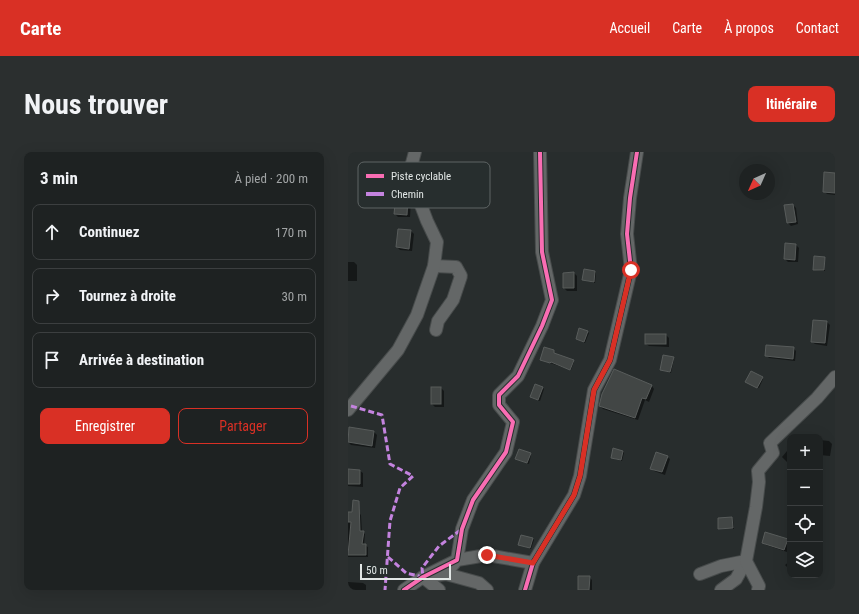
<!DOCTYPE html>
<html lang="fr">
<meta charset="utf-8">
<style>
:root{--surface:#1e2222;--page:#2b2f2f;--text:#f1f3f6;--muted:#a1a4a5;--line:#3c3f40;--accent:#d93025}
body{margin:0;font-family:"Roboto Condensed",sans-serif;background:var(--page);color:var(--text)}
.controls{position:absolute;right:12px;bottom:12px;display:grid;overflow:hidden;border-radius:8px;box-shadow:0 4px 16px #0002}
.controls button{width:36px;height:36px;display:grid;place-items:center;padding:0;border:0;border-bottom:1px solid var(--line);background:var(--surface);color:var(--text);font:20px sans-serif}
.compass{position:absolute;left:391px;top:12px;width:36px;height:36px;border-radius:50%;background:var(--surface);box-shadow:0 4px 16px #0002;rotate:225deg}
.scale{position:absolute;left:12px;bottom:10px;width:91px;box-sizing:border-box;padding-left:4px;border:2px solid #e1e6e5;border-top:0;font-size:11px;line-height:14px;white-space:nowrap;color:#e1e6e5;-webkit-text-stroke:3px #272e2e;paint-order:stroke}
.stop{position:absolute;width:12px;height:12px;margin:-9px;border:3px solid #d93025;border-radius:50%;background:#fff}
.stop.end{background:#d93025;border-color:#fff;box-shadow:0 1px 4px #0008}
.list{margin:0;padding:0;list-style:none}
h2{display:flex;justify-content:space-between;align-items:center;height:52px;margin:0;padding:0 16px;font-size:17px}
h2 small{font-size:13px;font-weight:400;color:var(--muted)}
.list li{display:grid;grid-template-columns:26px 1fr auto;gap:12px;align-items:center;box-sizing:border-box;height:56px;margin:0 8px 8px;padding:0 8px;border:1px solid var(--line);border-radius:8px}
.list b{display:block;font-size:15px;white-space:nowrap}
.list em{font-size:13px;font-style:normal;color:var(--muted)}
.actions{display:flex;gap:8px;padding:12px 16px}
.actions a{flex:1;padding:9px 0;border:1px solid var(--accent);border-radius:8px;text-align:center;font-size:14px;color:var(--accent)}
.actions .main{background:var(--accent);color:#fff}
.icon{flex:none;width:22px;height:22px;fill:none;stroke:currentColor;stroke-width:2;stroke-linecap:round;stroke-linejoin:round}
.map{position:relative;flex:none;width:487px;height:438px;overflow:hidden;border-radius:8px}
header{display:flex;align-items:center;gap:24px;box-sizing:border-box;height:56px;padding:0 20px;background:var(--accent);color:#fff}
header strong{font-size:19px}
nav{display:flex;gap:22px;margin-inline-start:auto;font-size:14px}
.intro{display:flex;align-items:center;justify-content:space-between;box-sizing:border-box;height:96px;padding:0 24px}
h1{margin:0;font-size:28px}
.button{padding:10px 18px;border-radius:8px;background:var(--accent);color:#fff;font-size:14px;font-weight:700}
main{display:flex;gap:24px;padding:0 24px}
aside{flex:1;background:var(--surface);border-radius:8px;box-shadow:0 4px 16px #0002}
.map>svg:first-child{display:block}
.shadow{fill:#0007}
.building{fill:#424645;stroke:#585c5b}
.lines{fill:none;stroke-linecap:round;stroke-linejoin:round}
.minor-casing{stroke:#474b4b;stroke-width:14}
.minor{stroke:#646767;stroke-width:12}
.quiet{stroke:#c483df;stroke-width:3;stroke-dasharray:6 3;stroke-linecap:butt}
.cycleway-casing{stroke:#272e2e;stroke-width:6}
.cycleway{stroke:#f96db3;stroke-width:4}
.route{stroke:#d93025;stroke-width:5}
.key{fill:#272e2e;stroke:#5f6565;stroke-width:1}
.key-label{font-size:11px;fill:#e1e6e5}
</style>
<header>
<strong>Carte</strong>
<nav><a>Accueil</a><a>Carte</a><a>À propos</a><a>Contact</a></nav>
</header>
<div class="intro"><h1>Nous trouver</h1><a class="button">Itinéraire</a></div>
<main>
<aside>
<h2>3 min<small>À pied · 200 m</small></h2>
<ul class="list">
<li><svg class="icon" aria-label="ahead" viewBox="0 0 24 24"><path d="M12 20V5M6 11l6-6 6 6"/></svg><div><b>Continuez</b></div><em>170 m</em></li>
<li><svg class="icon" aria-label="right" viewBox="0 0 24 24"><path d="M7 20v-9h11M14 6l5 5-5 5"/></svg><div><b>Tournez à droite</b></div><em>30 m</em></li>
<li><svg class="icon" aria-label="arrive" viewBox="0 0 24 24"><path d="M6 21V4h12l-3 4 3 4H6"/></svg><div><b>Arrivée à destination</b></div></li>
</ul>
<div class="actions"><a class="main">Enregistrer</a><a>Partager</a></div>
</aside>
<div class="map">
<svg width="487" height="438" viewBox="0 0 487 438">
<rect width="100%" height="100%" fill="#282d2d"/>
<!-- shadow -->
<g class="shadow">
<polygon points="487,22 487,43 479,42 476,39"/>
<polygon points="60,45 63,48 62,65 50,65 47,62"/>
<polygon points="445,53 448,56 450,72 443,74 440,71"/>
<polygon points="63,79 66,82 64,99 52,98 49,95"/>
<polygon points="438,92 448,93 451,96 450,110 440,110 437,107"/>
<polygon points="476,106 477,107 477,119 468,118 466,117"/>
<polygon points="0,110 6,110 9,113 9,129 0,129"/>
<polygon points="247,120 248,121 247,131 235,128"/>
<polygon points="226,121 229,124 229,139 219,139 216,136"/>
<polygon points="479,170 482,173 479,194 467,192 464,190"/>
<polygon points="239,180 241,181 237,191 229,187"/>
<polygon points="318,183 321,186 321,195 301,194 298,192"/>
<polygon points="445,196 448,199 447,209 421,206 418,203"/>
<polygon points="206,199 206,202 226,210 223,218 193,208"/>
<polygon points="325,206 326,207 323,221 314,218"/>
<polygon points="414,226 415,227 411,236 400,231"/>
<polygon points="304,234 306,237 301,250 297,248 290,268 255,257 252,254"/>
<polygon points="93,236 96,239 96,255 87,255 84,252"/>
<polygon points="195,236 196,237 192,249 184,246"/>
<polygon points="26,280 29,283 27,296 3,293 0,290"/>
<polygon points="472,288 481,289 484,292 482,304 472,303"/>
<polygon points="275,299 276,301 274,309 264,306"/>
<polygon points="439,299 442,302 442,313 434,305"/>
<polygon points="182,301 183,303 181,312 168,307"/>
<polygon points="319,305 322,307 317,323 306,319 304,316"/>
<polygon points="0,318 12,319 15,321 15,335 0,334"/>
<polygon points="0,361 11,361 13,363 14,380 17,382 16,393 20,395 20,405 0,405"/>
<polygon points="384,366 385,367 386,377 373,377 371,376"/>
<polygon points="185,387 186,388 183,397 173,393"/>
<polygon points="439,388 442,390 439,400 418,393 415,390"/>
<polygon points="442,409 442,418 437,413"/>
<polygon points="241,425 244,428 244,438 231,438"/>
<polygon points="0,430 15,431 18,433 18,438 0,438"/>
</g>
<!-- building -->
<g class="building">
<polygon points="476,20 487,21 487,41 475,40"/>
<polygon points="48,43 60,44 59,63 46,62"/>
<polygon points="445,52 448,70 439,71 436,53"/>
<polygon points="50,77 63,78 61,97 48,95"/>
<polygon points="437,91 448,92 447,108 436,107"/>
<polygon points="466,104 477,105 476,118 465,118"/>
<polygon points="236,117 247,119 246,130 234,128"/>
<polygon points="226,120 226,136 215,136 215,121"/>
<polygon points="465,168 479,169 477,191 463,190"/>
<polygon points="231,176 240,179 236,190 228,187"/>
<rect x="297" y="182" width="21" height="10"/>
<polygon points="418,193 446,195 445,207 417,204"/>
<polygon points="196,195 206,198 206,201 226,208 222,218 203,210 202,211 192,208"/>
<polygon points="315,203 326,205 322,220 312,218"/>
<polygon points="266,217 304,233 298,247 294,246 287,266 251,254 254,242"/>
<polygon points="403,219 415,225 409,236 397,230"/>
<polygon points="187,232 195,235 190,248 182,245"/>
<rect x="83" y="235" width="10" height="17"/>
<polygon points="1,275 26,279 24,294 0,290"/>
<polygon points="265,296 275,299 273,308 263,306"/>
<polygon points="171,297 183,301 179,311 167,307"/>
<polygon points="308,300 320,304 314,320 302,317"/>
<polygon points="0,317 12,318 12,332 0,332"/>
<polygon points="5,348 11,349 12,379 16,379 14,392 18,392 18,403 0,403 3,370 0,370 0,360 4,360"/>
<polygon points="384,365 385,376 370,377 370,366"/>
<polygon points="417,380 440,387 436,398 414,391"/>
<polygon points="173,383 185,386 182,396 170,393"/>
<polygon points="230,424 242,424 241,438 230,438"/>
</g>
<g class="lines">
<!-- minor casing -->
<g class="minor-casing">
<g id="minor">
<polyline points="86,114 108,115 113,124 105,148 90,169 88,178"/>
<polyline points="0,258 50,198 69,163 86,114 89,90 79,69 61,22 67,0"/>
<polyline points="104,414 109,408 139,403 185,411"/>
<polyline points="352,422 373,414 398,409 388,427 373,438"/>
<polyline points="56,438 75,425 109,408 114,377 125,348 158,300 165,270 151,253 151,243 170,224 194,174 204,148 194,100 192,0"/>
<polyline points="91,438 75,425 98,422 131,431 139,438"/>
<polyline points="177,438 185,411 226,343 232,324 246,238 262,208 283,118 279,82 282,46 289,0"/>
<polyline points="410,438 411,434 398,409 408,355 411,330 410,319 425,301 422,291 469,246 487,225"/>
</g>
</g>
<!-- minor -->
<use href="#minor" class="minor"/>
<!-- quiet -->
<g class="quiet">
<polyline points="3,254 34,263 42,312 65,324 52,336 42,369 37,438"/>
<polyline points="40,405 58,421 75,425 74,416 91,394 114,377"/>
</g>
<!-- cycleway casing -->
<g class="cycleway-casing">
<g id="cycleway">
<polyline points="56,438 75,425 109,408 114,377 125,348 158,300 165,270 151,253 151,243 170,224 194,174 204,148 194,100 192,0"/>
<polyline points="177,438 185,411 226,343 232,324 246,238 262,208 283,118 279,82 282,46 289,0"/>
</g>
</g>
<!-- cycleway -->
<use href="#cycleway" class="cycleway"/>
</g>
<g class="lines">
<!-- route -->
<polyline class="route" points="139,403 185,411 226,343 232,324 246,238 262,208 283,118"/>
</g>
<!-- legend -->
<rect x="10" y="10" width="132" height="46" rx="6" class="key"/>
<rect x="18" y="22" width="18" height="4" fill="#f96db3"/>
<rect x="18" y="40" width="18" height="4" fill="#c483df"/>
<g class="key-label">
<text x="43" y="28">Piste cyclable</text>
<text x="43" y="46">Chemin</text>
</g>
</svg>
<div class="controls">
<button>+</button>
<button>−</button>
<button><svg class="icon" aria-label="locate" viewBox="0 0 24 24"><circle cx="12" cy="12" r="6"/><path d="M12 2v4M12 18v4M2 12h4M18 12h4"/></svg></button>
<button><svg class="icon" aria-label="layers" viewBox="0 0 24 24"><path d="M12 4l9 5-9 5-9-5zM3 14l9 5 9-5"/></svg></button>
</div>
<svg class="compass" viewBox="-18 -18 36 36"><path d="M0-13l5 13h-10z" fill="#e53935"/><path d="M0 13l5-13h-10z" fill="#a1a4a5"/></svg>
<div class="scale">50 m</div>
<div class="stop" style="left:283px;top:118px"></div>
<div class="stop end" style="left:139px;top:403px"></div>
</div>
</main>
